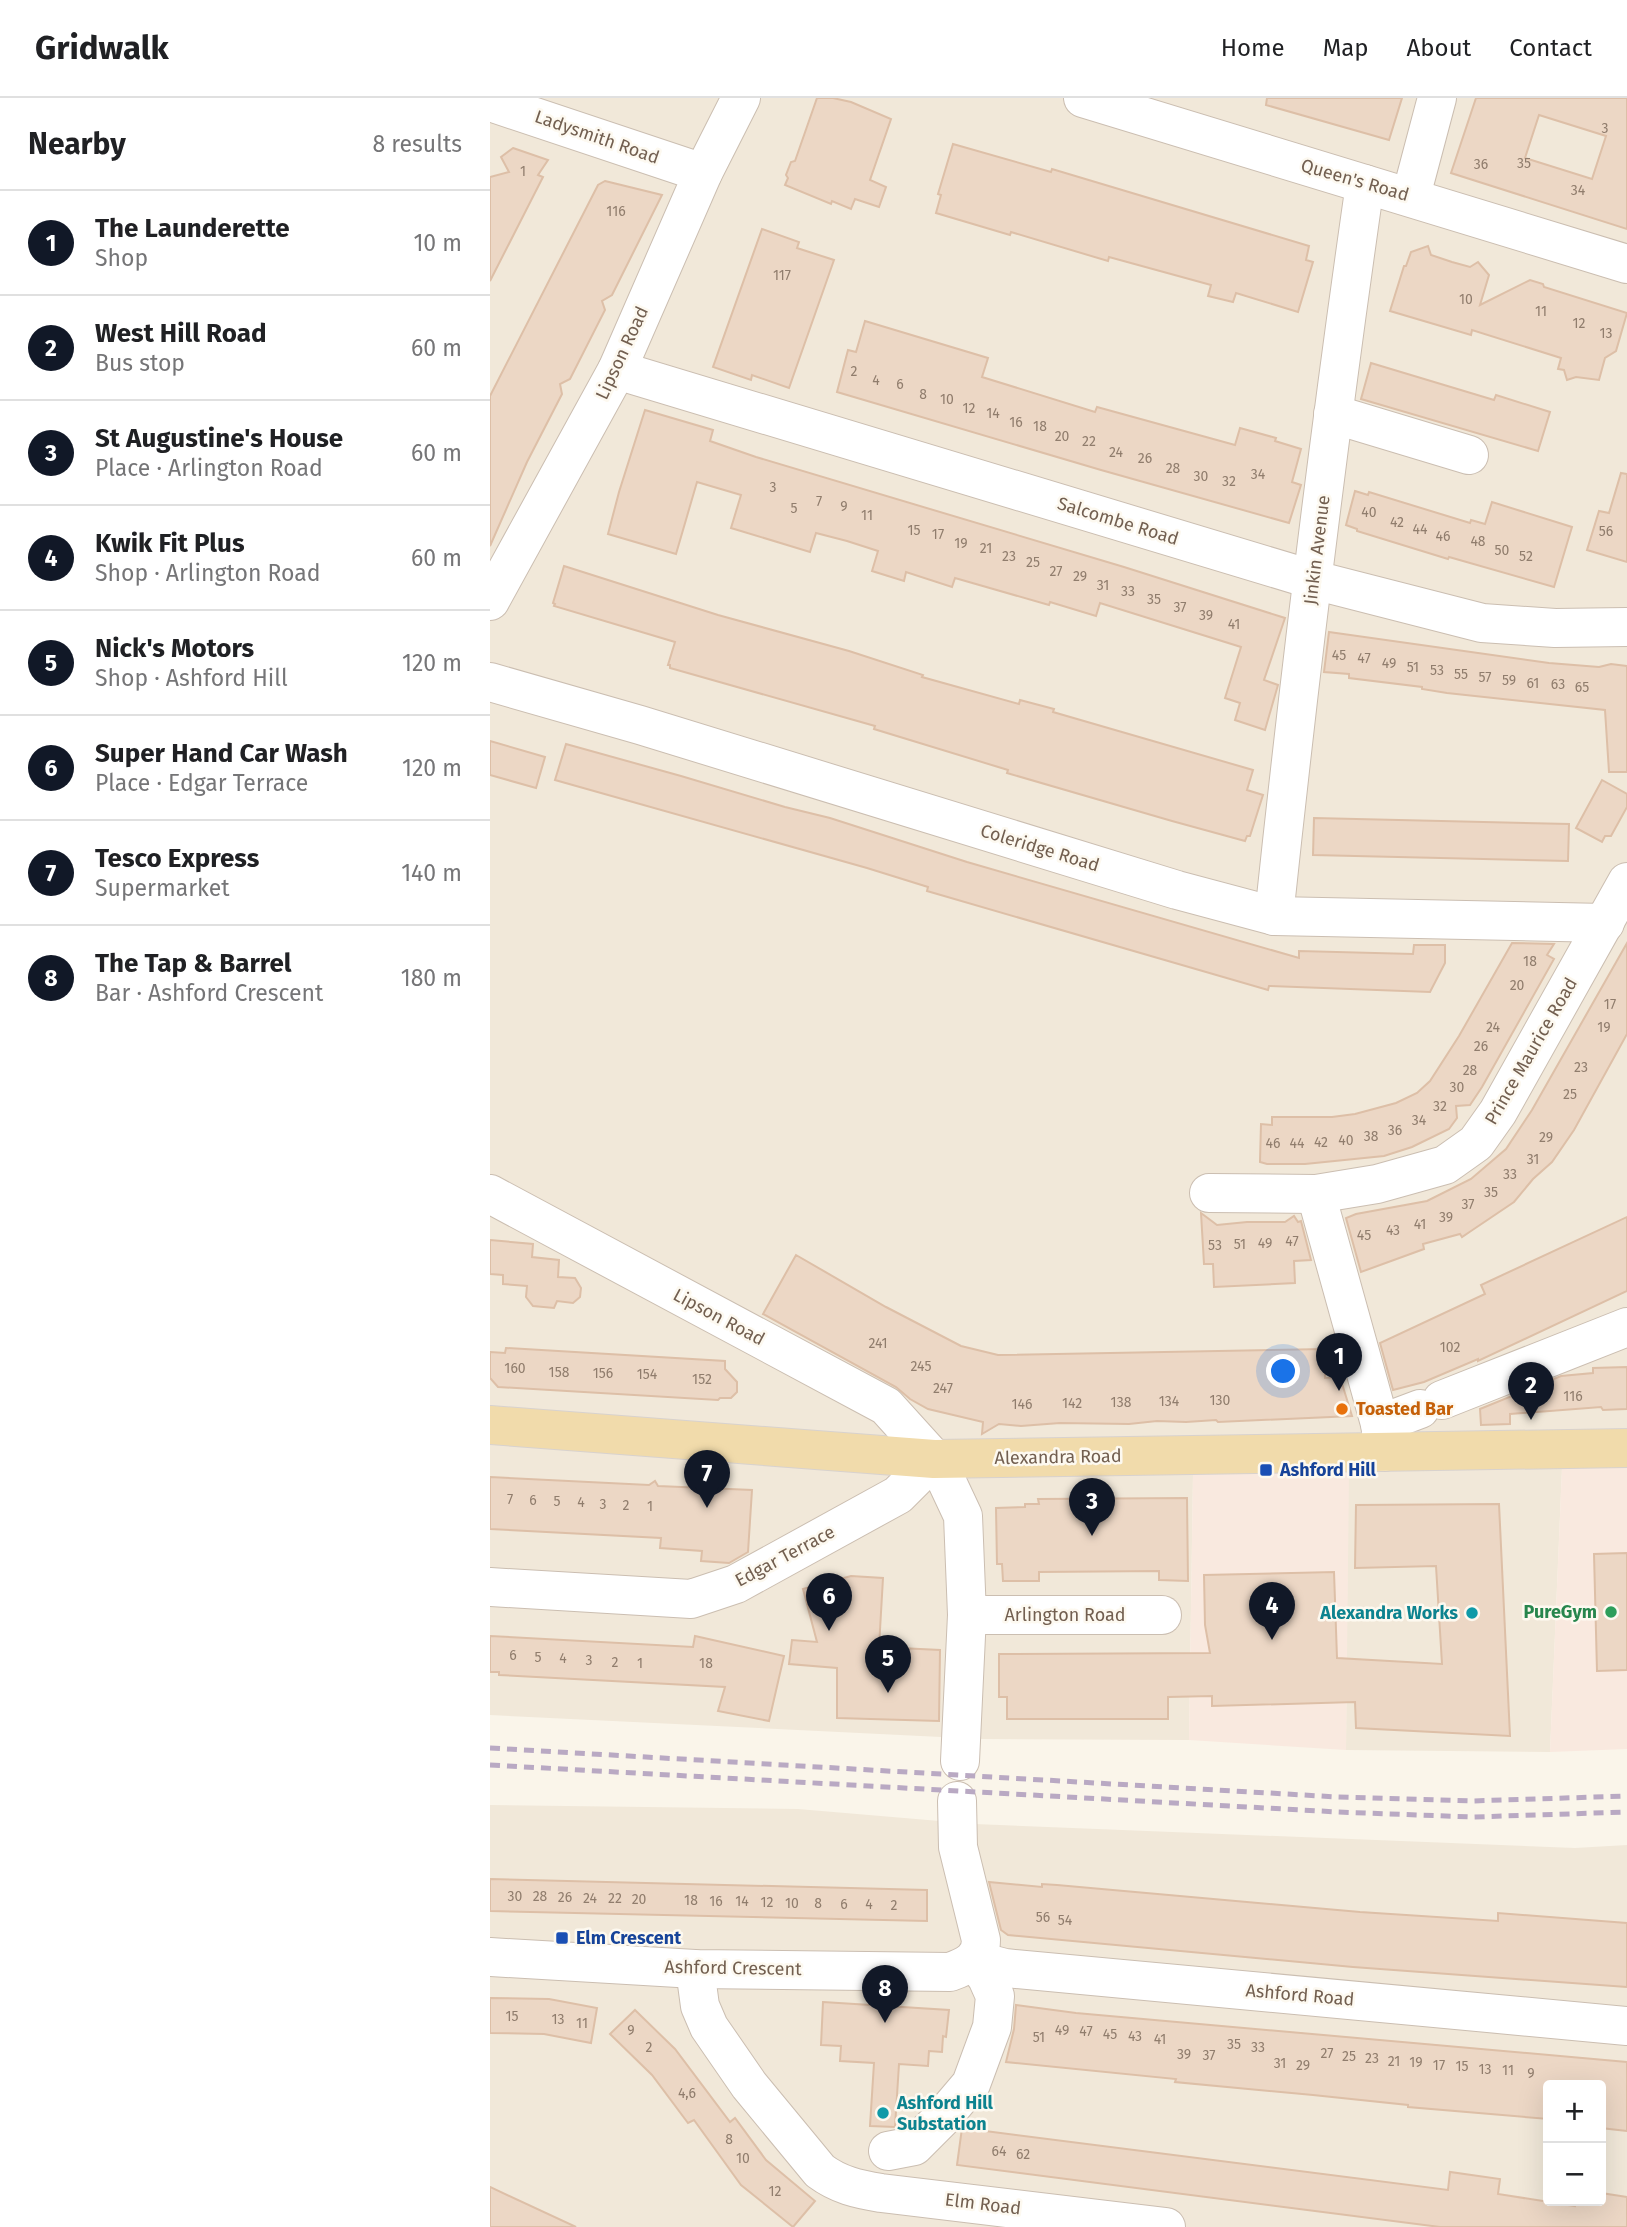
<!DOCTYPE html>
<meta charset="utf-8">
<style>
:root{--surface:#fff;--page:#f6f6f6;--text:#202124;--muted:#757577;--line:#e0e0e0;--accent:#111827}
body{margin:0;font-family:"Fira Sans",sans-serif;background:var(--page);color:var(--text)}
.controls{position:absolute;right:21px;bottom:21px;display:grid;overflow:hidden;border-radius:7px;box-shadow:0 7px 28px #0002}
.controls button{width:63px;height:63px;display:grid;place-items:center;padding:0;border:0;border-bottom:2px solid var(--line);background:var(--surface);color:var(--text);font:35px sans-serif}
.you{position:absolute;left:794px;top:1274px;width:24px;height:24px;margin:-18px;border:5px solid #fff;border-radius:50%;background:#1a73e8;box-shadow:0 0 0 10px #1a73e833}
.badge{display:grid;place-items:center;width:46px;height:46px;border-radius:50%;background:var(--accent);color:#fff;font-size:23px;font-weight:700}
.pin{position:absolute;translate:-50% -58px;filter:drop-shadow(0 2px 4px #0008)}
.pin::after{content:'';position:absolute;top:37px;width:24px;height:21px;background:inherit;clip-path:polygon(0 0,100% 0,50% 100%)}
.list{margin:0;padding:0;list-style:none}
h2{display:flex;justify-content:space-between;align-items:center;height:91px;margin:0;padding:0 28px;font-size:30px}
h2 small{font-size:23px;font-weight:400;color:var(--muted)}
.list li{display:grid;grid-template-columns:46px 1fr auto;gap:21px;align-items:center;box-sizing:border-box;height:105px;padding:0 28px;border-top:2px solid var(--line)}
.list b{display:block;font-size:26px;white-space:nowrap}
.list p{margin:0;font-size:23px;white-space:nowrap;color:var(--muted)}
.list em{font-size:23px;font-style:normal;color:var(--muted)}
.map{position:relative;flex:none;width:1137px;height:2129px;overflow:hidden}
header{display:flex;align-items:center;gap:42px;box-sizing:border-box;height:98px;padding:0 35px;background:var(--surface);border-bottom:2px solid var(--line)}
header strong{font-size:33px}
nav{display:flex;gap:38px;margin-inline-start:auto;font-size:24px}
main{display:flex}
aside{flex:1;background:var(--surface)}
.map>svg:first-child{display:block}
.residential{fill:#f1e8d9;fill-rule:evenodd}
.commercial{fill:#f9e9df}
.building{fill:#ecd7c5;stroke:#ddbfa7;stroke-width:2;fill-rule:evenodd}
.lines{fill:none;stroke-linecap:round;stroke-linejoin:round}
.minor-casing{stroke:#cbbeb1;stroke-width:40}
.major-casing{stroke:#d8d2ce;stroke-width:40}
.minor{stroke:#fff;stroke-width:38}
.major{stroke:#f1dbab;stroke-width:38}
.rail{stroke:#b9a9c3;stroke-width:5;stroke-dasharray:10 7;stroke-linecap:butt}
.food-dot{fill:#e8710a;stroke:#fdf9f0;stroke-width:2.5}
.transit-dot{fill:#1a4fb4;stroke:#fdf9f0;stroke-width:2.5}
.leisure-dot{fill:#2e9e5b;stroke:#fdf9f0;stroke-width:2.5}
.culture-dot{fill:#0f9aa8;stroke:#fdf9f0;stroke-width:2.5}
.labels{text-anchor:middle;stroke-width:5;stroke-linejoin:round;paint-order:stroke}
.number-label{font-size:14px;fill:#907d6d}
.street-label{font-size:18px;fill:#725f50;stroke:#fdf9f0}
.food-label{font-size:18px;font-weight:bold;fill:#c56008;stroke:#fdf9f0;text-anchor:start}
.transit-label{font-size:18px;font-weight:bold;fill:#164399;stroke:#fdf9f0;text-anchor:start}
.leisure-label{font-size:18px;font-weight:bold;fill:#27864d;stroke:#fdf9f0;text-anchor:end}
.culture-label{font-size:18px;font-weight:bold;fill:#0d838f;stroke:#fdf9f0;text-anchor:end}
</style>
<header>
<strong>Gridwalk</strong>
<nav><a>Home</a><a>Map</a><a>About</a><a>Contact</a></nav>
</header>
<main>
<aside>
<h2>Nearby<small>8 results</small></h2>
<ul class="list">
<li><span class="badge">1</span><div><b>The Launderette</b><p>Shop</p></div><em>10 m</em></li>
<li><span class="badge">2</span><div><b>West Hill Road</b><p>Bus stop</p></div><em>60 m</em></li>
<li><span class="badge">3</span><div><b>St Augustine's House</b><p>Place · Arlington Road</p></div><em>60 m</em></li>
<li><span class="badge">4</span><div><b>Kwik Fit Plus</b><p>Shop · Arlington Road</p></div><em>60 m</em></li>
<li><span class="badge">5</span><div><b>Nick's Motors</b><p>Shop · Ashford Hill</p></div><em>120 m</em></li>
<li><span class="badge">6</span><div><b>Super Hand Car Wash</b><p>Place · Edgar Terrace</p></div><em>120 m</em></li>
<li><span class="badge">7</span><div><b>Tesco Express</b><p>Supermarket</p></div><em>140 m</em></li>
<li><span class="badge">8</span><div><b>The Tap &amp; Barrel</b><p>Bar · Ashford Crescent</p></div><em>180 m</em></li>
</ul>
</aside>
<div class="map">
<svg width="1137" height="2129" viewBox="0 0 1137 2129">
<rect width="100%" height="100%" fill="#faf5ea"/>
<!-- residential -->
<g class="residential">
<polygon points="0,0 1137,0 1137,1370 1072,1370 1060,1654 856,1652 858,1374 703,1376 699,1642 492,1641 0,1617"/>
<path d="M 0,1707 L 308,1711 L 485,1726 L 1085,1750 L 1137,1747 L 1137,2129 L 0,2129 ZM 1058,1987 L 1111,1987 L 1111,2103 L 1058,2103 Z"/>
</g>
<!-- commercial -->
<g class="commercial">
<polygon points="1072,1370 1137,1370 1137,1651 1060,1654"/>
<polygon points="859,1374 856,1652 699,1642 703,1376"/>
</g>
<!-- building -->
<g class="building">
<polygon points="327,0 343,0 361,4 401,21 380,82 396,89 389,109 365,101 361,111 342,103 341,106 295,87 298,80 296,77 301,64 305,63"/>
<polygon points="777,0 912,0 899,42 776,7"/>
<path d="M 986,0 L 1137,0 L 1137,131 L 961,75 ZM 1049,17 L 1116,38 L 1102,81 L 1035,60 Z"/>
<polygon points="463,46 561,74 562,71 819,148 816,162 823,164 808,214 746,195 743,204 718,198 721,187 619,159 618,163 521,134 520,137 446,115 451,97 448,96"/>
<polygon points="23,50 58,62 48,77 53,79 0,183 0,79 19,74 11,59"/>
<polygon points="115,83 172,97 122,197 112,203 115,212 80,281 70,286 72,296 37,364 0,448 0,298 108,87"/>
<polygon points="272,131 309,144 307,150 344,162 299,290 262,277 261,282 223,269"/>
<polygon points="938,148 941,157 962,164 980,169 988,164 999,177 990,207 1040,182 1053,186 1054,189 1137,215 1126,253 1115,260 1109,282 1086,279 1077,282 1074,272 1068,271 1071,260 982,232 981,237 900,213 914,168 916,168 921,154"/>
<polygon points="375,223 498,260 492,279 605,314 607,309 745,347 750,330 786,340 785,343 811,351 802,384 811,387 799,425 611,372 347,294 358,252 366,254"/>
<polygon points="881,265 1004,302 1006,297 1060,314 1048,353 871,301"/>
<polygon points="155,312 223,332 220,343 266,359 634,469 795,520 774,582 788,587 775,632 745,622 750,605 735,600 751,549 610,505 606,518 560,504 559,507 465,480 462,489 416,474 414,483 382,473 388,453 357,443 326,435 320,454 241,430 251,397 207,384 186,456 118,436 129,394"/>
<polygon points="1131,375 1137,376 1137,464 1097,452 1109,413 1119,415"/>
<polygon points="865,393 878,397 879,394 980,425 981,422 995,426 1002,404 1082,429 1064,489 959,459 958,461 867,433 867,431 856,427"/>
<polygon points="74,468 228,517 359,553 433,577 432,579 529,606 530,602 564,611 563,614 763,672 757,692 773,697 760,738 757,738 755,743 682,723 517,675 518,672 384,631 385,628 180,570 180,567 178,567 185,544 64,508 65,506 63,505"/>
<polygon points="839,534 1059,565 1109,569 1121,566 1137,568 1137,674 1119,674 1115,612 957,595 932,591 932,589 859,580 859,576 834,574"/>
<polygon points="0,643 55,659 46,690 0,677"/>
<polygon points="76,646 191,678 295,709 340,720 477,764 809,860 809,853 923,856 924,847 955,847 955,865 940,894 779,888 778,892 437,793 438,789 377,770 65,682"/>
<polygon points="1112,682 1137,696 1137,709 1121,738 1115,738 1112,744 1086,730"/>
<polygon points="824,720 1079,726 1078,763 823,757"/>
<polygon points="1022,845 1064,846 1057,857 1064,861 992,989 980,1007 966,1008 967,1020 959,1031 922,1049 894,1058 815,1066 777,1066 770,1064 771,1026 782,1027 782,1019 842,1019 865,1016 906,1005 927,995 940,983 969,938"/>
<polygon points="1137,845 1137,936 1084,1032 1062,1064 1043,1081 1024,1104 981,1133 972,1139 970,1136 933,1146 934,1151 871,1174 856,1120 866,1116 937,1103 981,1081 1016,1051 1042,1012"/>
<polygon points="711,1115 727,1127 757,1124 795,1124 804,1118 808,1124 811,1123 821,1162 804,1163 805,1185 724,1189 723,1166 714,1166"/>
<polygon points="1137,1119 1137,1193 988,1263 988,1261 934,1284 903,1292 890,1245 995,1196 991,1187"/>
<polygon points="0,1142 43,1146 42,1159 69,1162 68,1179 85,1180 91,1190 90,1199 83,1205 67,1203 64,1210 43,1208 36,1199 37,1188 13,1186 13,1177 0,1176"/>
<polygon points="306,1157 396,1209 471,1248 508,1257 835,1251 835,1280 850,1279 862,1318 728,1324 726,1322 696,1324 667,1323 639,1326 570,1325 531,1328 509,1326 492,1336 493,1324 438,1311 420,1301 406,1289 273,1216"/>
<polygon points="16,1250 235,1263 235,1271 247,1284 247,1294 241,1300 230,1300 228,1302 8,1289 0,1280 0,1254 15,1255"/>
<polygon points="1137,1269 1137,1311 1113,1312 1111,1309 1020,1316 1020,1326 991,1327 990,1311 1071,1278 1103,1275 1103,1270"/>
<polygon points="0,1379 159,1387 165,1383 168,1388 262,1392 258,1454 239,1465 211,1463 212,1453 170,1450 171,1440 0,1431"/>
<polygon points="697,1400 698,1483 669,1482 669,1473 549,1474 549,1483 513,1483 512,1466 507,1466 506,1410 535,1409 535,1406 549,1406 548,1401"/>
<polygon points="1009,1406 1020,1638 866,1630 865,1604 722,1608 722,1598 678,1599 678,1621 517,1621 517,1599 509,1599 509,1556 720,1555 715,1527 714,1477 844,1474 847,1560 952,1566 946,1468 865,1470 866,1407"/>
<polygon points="1137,1455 1137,1572 1107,1573 1104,1456"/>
<polygon points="361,1478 393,1480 389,1549 450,1552 449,1623 347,1620 347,1570 299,1566 302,1542 327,1544 313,1491"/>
<polygon points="0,1538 203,1549 205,1538 294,1558 279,1623 228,1613 235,1589 9,1577 9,1574 0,1574"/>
<polygon points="0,1781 437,1792 437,1823 0,1813"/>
<polygon points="499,1784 552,1789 552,1786 567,1787 870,1814 1008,1823 1008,1815 1137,1825 1137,1889 863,1869 518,1837 511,1832"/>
<polygon points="0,1900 59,1901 107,1910 101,1945 54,1936 0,1935"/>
<polygon points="333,1904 459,1912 456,1939 453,1938 452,1954 439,1953 438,1968 409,1966 405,2029 380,2028 384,1965 350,1963 351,1948 331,1947"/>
<polygon points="526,1907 586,1915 1137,1964 1137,2033 1111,2030 1111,1987 1058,1987 1058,2021 918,2009 918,2007 823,1997 685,1984 686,1981 516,1964 524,1931"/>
<polygon points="145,1912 185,1951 240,2024 245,2020 276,2062 325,2103 303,2129 251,2087 204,2022 198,2025 162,1977 120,1936"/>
<polygon points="472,2030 958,2092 960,2074 1010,2081 1008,2096 1085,2108 1086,2103 1111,2103 1111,2095 1137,2099 1137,2129 950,2129 467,2067"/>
<polygon points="0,2089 86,2129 0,2129"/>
</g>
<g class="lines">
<!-- minor casing -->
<g class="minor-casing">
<g id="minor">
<polyline points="593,0 1137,166"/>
<polyline points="0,4 213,75"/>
<polyline points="921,98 947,0"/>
<polyline points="127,272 824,482 992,525 1065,530 1137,529"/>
<polyline points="843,316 979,357"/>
<polyline points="0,503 127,272 213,75 251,0"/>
<polyline points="0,584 150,627 687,792 784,818 1115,825"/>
<path d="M 784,818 C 810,573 840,329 875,86"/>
<polyline points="719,1095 826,1096 887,1086 955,1067 986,1045 1008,1014 1137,784"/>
<polyline points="0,1096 396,1308 444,1361 450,1369 473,1418 477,1517 470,1663"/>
<polyline points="826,1096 890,1326 894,1354"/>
<polyline points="952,1302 1137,1229"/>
<polyline points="890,1326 930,1311"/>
<polyline points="0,1489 201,1501 246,1486 408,1397 444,1361"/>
<polyline points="477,1517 672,1517"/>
<path d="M 0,1859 L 205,1871 L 460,1874 C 477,1868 491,1861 491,1842 L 468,1749 L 467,1703"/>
<polyline points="484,1862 515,1870 1137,1928"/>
<path d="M 205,1871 L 210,1908 L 219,1929 L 259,1987 L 330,2073 C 349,2087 367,2091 391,2095 L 676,2129"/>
<polyline points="398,2053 424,2048 453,2019 481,1986 502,1929 505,1898 497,1880 484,1862"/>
</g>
</g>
<!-- major casing -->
<g class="major-casing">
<polyline id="major" points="0,1327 444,1361 1137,1350"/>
</g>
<!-- minor -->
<use href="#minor" class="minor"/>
<!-- major -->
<use href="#major" class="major"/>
<!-- rail -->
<g class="rail">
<polyline points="0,1650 848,1699 982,1703 1137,1698"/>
<polyline points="0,1667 848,1714 984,1719 1137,1714"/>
</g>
</g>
<!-- markers -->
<circle class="food-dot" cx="852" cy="1311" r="7"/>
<g class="transit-dot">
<rect x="769" y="1365" width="14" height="14" rx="3.5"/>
<rect x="65" y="1833" width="14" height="14" rx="3.5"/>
</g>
<circle class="leisure-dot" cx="1121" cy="1514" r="7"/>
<g class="culture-dot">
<circle cx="982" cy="1515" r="7"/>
<circle cx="393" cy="2015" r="7"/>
</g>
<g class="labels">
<!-- number labels -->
<g class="number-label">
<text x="1115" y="35">3</text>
<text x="1034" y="70">35</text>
<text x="991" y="71">36</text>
<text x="33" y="78">1</text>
<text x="1088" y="97">34</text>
<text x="126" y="118">116</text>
<text x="292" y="182">117</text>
<text x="976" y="206">10</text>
<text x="1051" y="218">11</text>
<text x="1089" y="230">12</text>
<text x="1116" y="240">13</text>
<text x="364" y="278">2</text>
<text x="386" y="287">4</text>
<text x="410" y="291">6</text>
<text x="433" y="301">8</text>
<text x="457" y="306">10</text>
<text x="479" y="315">12</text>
<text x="503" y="320">14</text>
<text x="526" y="329">16</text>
<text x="550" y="333">18</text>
<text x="572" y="343">20</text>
<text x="599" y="348">22</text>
<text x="626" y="359">24</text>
<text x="655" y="365">26</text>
<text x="683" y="375">28</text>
<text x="768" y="381">34</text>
<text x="711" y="383">30</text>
<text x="739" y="388">32</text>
<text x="283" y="394">3</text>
<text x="329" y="408">7</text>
<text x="354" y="413">9</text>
<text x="304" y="415">5</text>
<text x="879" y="419">40</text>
<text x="377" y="422">11</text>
<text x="907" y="429">42</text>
<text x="930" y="436">44</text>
<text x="424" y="437">15</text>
<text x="1116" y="438">56</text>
<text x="448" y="441">17</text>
<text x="953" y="443">46</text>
<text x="988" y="448">48</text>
<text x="471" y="450">19</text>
<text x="496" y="455">21</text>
<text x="1012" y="457">50</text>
<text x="519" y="463">23</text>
<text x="1036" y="463">52</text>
<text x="543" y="469">25</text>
<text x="566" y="478">27</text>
<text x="590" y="483">29</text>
<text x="613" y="492">31</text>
<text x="638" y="498">33</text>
<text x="664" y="506">35</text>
<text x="690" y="514">37</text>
<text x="716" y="522">39</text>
<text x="744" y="531">41</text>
<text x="849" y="562">45</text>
<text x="874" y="565">47</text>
<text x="899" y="570">49</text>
<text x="923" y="574">51</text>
<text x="947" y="577">53</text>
<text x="971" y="581">55</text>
<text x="995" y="584">57</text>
<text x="1019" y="587">59</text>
<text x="1043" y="590">61</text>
<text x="1068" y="591">63</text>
<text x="1092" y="594">65</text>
<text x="1040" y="868">18</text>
<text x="1027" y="892">20</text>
<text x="1120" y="911">17</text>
<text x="1003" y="934">24</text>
<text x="1114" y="934">19</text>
<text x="991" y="953">26</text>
<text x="1091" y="974">23</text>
<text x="980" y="977">28</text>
<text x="967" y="994">30</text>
<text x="1080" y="1001">25</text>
<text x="950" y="1013">32</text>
<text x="929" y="1027">34</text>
<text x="905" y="1037">36</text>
<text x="881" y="1043">38</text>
<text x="1056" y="1044">29</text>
<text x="856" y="1047">40</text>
<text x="831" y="1049">42</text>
<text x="783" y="1050">46</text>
<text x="807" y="1050">44</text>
<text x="1043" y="1066">31</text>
<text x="1020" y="1081">33</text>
<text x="1001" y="1099">35</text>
<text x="978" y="1111">37</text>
<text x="956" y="1124">39</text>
<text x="930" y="1131">41</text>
<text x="903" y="1137">43</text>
<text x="874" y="1142">45</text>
<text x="802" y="1148">47</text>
<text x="775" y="1150">49</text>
<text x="750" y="1151">51</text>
<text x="725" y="1152">53</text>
<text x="388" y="1250">241</text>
<text x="960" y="1254">102</text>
<text x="431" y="1273">245</text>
<text x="25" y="1275">160</text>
<text x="69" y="1279">158</text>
<text x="113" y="1280">156</text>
<text x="157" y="1281">154</text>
<text x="212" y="1286">152</text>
<text x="453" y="1295">247</text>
<text x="1083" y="1303">116</text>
<text x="730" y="1307">130</text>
<text x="679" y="1308">134</text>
<text x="631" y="1309">138</text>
<text x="582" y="1310">142</text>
<text x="532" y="1311">146</text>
<text x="20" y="1406">7</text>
<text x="43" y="1407">6</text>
<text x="67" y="1408">5</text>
<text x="91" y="1409">4</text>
<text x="113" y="1411">3</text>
<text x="136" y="1412">2</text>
<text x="160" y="1413">1</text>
<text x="23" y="1562">6</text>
<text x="48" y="1564">5</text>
<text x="73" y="1565">4</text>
<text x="99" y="1567">3</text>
<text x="125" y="1569">2</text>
<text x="150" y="1570">1</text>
<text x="216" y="1570">18</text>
<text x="25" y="1803">30</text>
<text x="50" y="1803">28</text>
<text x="75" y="1804">26</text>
<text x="100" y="1805">24</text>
<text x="125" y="1805">22</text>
<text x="149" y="1806">20</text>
<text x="201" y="1807">18</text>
<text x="226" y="1808">16</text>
<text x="252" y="1808">14</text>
<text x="277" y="1809">12</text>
<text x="302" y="1810">10</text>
<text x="328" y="1810">8</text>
<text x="354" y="1811">6</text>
<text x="379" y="1811">4</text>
<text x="404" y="1812">2</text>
<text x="553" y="1824">56</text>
<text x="575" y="1827">54</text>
<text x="22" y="1923">15</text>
<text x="68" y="1926">13</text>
<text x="92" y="1930">11</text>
<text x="141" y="1937">9</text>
<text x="572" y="1937">49</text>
<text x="596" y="1938">47</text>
<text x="620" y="1941">45</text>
<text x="645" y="1943">43</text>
<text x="549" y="1944">51</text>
<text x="670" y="1946">41</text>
<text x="744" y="1951">35</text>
<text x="159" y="1954">2</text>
<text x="768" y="1954">33</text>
<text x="837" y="1960">27</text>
<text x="694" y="1961">39</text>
<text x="719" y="1962">37</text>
<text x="859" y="1963">25</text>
<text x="882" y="1965">23</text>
<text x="904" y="1968">21</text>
<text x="926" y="1969">19</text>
<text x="790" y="1970">31</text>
<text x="813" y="1972">29</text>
<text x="949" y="1972">17</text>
<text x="972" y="1973">15</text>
<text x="995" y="1976">13</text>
<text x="1018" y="1977">11</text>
<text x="1041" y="1980">9</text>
<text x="197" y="2000">4,6</text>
<text x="239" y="2046">8</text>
<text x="509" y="2058">64</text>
<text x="533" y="2061">62</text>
<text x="253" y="2065">10</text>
<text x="285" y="2098">12</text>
</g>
<!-- street labels -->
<g class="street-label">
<text transform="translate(107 39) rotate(19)" y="6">Ladysmith Road</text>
<text transform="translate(865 82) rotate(16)" y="6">Queen's Road</text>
<text transform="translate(132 255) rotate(-65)" y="6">Lipson Road</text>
<text transform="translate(628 423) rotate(17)" y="6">Salcombe Road</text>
<text transform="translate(827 452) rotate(-83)" y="6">Jinkin Avenue</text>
<text transform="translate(550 750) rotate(17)" y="6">Coleridge Road</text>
<text transform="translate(1041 953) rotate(-60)" y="6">Prince Maurice Road</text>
<text transform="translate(229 1219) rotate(28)" y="6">Lipson Road</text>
<text transform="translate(568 1359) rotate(-1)" y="6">Alexandra Road</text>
<text transform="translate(295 1458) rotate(-28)" y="6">Edgar Terrace</text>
<text x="575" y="1523">Arlington Road</text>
<text transform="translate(243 1870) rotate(1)" y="6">Ashford Crescent</text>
<text transform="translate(810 1897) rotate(5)" y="6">Ashford Road</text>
<text transform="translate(493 2106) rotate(7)" y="6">Elm Road</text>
</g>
<!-- food labels -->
<g class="food-label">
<text x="866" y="1317">Toasted Bar</text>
</g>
<!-- transit labels -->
<g class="transit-label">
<text x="790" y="1378">Ashford Hill</text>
<text x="86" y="1846">Elm Crescent</text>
</g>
<!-- leisure labels -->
<g class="leisure-label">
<text x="1107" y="1520">PureGym</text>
</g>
<!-- culture labels -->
<g class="culture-label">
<text x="968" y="1521">Alexandra Works</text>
<text x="407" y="2011" text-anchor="start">Ashford Hill<tspan x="407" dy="21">Substation</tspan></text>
</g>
</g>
</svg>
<div class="controls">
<button>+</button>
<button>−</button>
</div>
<div class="you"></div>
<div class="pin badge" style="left:849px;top:1293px">1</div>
<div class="pin badge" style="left:1041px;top:1322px">2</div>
<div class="pin badge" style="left:602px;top:1438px">3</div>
<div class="pin badge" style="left:782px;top:1542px">4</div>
<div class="pin badge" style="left:398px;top:1595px">5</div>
<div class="pin badge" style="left:339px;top:1533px">6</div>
<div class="pin badge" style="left:217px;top:1410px">7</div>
<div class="pin badge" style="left:395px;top:1925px">8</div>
</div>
</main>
